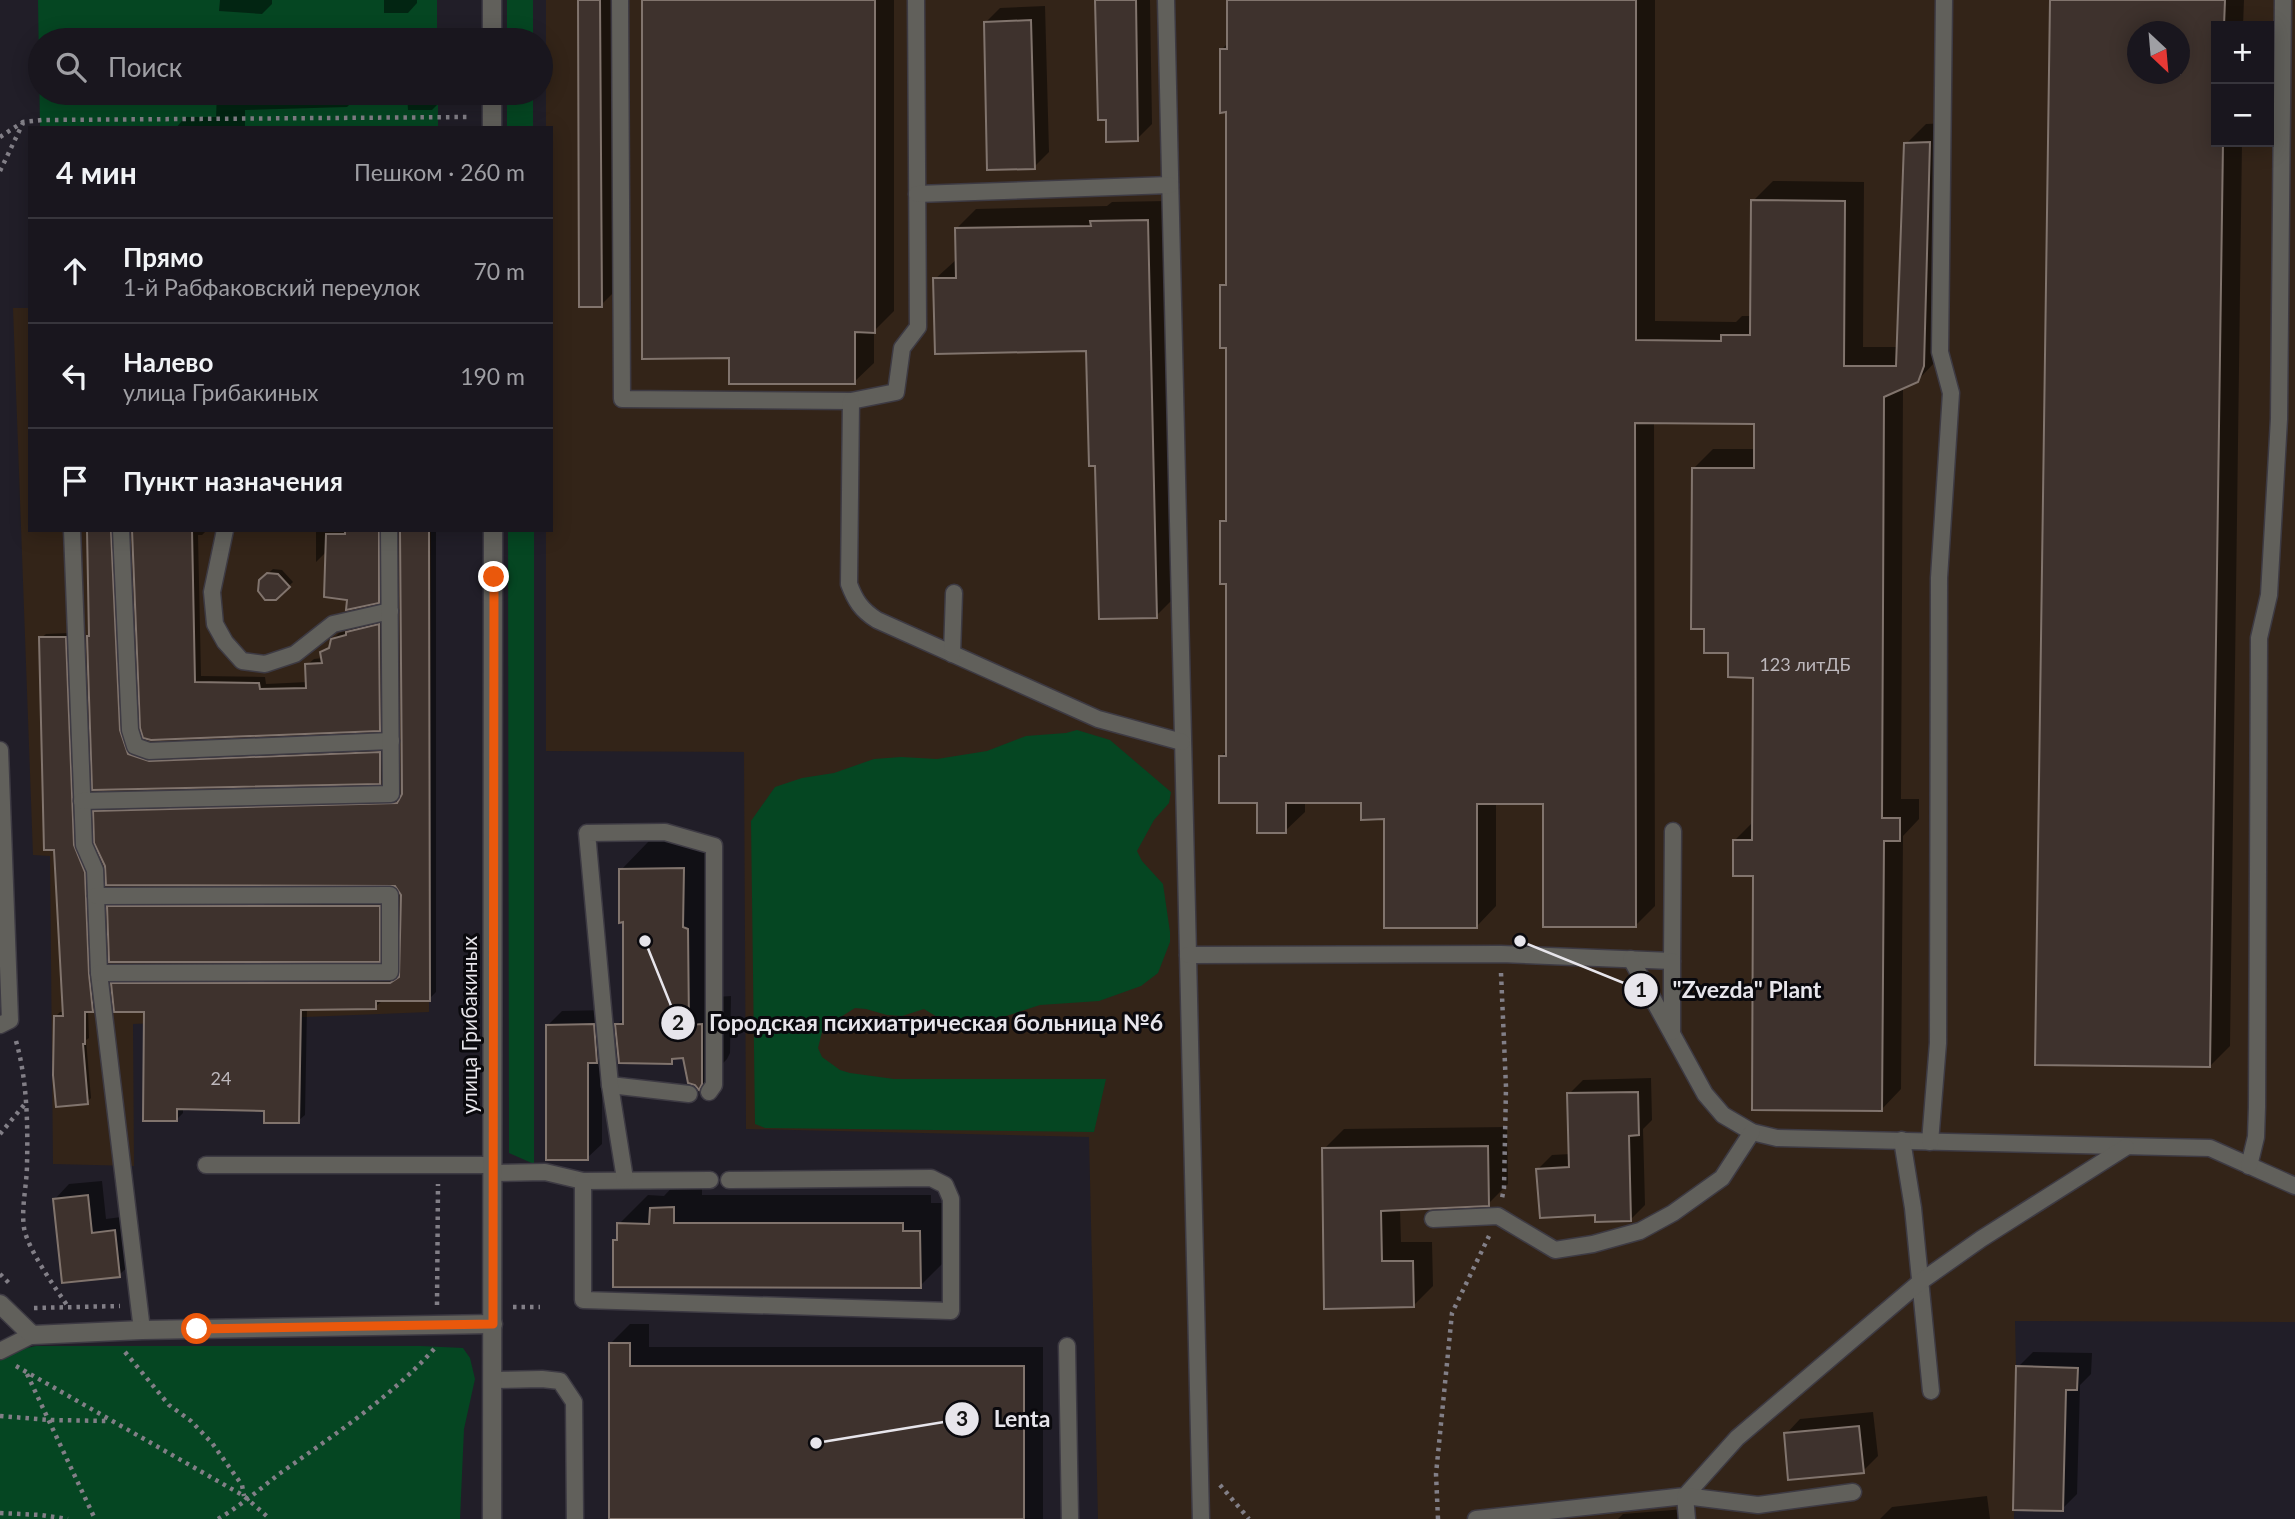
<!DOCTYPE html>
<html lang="ru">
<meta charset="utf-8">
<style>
:root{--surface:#19161e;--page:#26232b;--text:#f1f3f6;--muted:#9f9fa4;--line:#37353c}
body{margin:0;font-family:Lato,sans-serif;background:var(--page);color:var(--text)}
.controls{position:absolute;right:21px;top:21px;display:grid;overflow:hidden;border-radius:0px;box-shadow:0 4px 18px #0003}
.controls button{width:63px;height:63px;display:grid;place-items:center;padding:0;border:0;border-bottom:2px solid var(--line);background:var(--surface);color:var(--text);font:35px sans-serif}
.compass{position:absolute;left:2127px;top:21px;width:63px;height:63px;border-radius:50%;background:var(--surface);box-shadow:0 4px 18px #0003;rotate:154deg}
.stop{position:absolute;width:21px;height:21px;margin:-16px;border:5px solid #ea580c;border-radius:50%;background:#fff}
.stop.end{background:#ea580c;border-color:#fff;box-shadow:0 2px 7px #0008}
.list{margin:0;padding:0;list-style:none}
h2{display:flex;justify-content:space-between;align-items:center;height:91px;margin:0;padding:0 28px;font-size:30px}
h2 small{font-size:23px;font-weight:400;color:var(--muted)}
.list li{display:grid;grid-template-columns:46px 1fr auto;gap:21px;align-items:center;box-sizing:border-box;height:105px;padding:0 28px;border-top:2px solid var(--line)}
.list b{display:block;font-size:26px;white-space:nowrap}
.list p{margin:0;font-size:23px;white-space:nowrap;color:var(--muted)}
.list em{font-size:23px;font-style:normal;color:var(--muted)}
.icon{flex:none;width:38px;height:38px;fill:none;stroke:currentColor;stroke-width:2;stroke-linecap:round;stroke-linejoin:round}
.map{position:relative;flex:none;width:2295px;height:1519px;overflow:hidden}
.search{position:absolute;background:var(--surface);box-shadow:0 4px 18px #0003;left:28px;top:28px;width:525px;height:77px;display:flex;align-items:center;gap:18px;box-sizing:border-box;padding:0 24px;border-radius:38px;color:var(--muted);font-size:26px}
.panel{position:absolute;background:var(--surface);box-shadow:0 4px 18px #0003;left:28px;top:126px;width:525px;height:406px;border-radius:0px}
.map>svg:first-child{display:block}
.industrial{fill:#332418;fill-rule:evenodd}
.green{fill:#054622}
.shadow{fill:#0007;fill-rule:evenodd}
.building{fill:#3e322d;stroke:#81746d;stroke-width:2;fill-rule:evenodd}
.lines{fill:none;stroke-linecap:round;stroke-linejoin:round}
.service-casing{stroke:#3d3a43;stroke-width:19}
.minor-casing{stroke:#3d3a43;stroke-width:21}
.tertiary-casing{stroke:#3d3a43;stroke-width:21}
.path{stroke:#827f87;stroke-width:4.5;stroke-dasharray:3.5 5;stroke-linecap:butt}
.service{stroke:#61605b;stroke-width:16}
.minor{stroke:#61605b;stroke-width:18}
.tertiary{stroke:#61605b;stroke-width:18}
.route{stroke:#ea580c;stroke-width:9}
.labels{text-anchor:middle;stroke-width:6;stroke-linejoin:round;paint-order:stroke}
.number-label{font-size:18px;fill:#bdb8bc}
.street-label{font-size:21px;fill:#e7e5eb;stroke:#0a090d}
.leader{fill:none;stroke:#e7e5eb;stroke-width:2.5}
.callout-dot{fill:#e7e5eb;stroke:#0a090d;stroke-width:2.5}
.mark-label{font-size:21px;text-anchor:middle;font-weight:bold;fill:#111}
.callout-label{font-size:23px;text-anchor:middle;font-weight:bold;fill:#e7e5eb;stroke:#0a090d;stroke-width:6;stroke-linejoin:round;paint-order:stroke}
</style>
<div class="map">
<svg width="2295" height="1519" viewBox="0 0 2295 1519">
<rect width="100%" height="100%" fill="#211e28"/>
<!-- industrial -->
<g class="industrial">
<path d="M 546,0 L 2295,0 L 2295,1322 L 2015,1321 L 2016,1366 L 2014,1519 L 1098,1519 L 1089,1137 L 746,1129 L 744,752 L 546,751 L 546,530 L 551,530 L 551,128 L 546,128 ZM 2216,26 L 2269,26 L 2269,142 L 2216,142 ZM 2138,32 L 2180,32 L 2180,74 L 2138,74 Z"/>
<polygon points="13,308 30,308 30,530 431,530 429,1012 133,1024 134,1166 53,1164 50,856 33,855"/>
</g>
<!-- green -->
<g class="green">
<polygon points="38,0 437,0 437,40 40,40 40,93 438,93 438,128 40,128"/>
<rect x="507" y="0" width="26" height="40"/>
<rect x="507" y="93" width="26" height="35"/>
<polygon points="508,530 534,530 534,1164 509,1153"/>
<polygon points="1077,730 1110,740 1171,792 1169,803 1154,820 1137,851 1142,861 1163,884 1170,932 1170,942 1158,973 1141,986 1099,1001 1040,1005 997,1019 972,1025 944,1021 924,1009 902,1016 887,1015 866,1009 855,1008 823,1028 818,1048 822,1057 840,1070 850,1073 894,1079 1106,1079 1094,1132 765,1128 755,1124 751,821 775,787 802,778 834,773 874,759 901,757 937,759 987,751 1026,736 1066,733"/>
<polygon points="36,1346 421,1346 463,1348 470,1358 475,1379 464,1429 460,1519 0,1519 0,1360 17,1350"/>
</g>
<!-- shadow -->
<g class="shadow">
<polygon points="220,0 272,0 272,4 262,14 219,11"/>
<polygon points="384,0 417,0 417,3 408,13 384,13"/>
<polygon points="579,0 614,0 616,290 601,305"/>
<polygon points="644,0 894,0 894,311 874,331 874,363 854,382 731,356"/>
<polygon points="1097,0 1150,0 1152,124 1137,139"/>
<polygon points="1229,0 1655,0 1655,321 1736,322 1742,316 1752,316 1753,201 1773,181 1864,182 1863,347 1898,347 1906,144 1926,124 1949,123 1937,360 1917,381 1903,387 1901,799 1919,799 1919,819 1903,836 1901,1089 1882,1109 1735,840 1754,821 1755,676 1705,627 1694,468 1713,449 1755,449 1756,422 1654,422 1655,906 1635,926 1544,803 1496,803 1496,906 1477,926 1386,818 1363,801 1305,801 1305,812 1285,831 1221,757 1228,749 1228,582 1222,522 1228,516 1228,346 1222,286 1228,280 1228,110 1222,49 1229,42"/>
<path d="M 2052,0 L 2244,0 L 2243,26 L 2216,26 L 2216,142 L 2242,142 L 2230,1046 L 2210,1066 ZM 2138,32 L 2180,32 L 2180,74 L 2138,74 Z"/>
<polygon points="1045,6 1049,152 1034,167 986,22 1000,8"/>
<polygon points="197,37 224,38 224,40 194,40"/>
<polygon points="217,93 356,93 356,98 347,107 245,110 245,128 176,128 185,117 216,117"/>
<polygon points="407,93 441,93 442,100 432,110 408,110"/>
<polygon points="1167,201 1176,596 1156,616 1097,464 1088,349 935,279 957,259 956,229 976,209 1107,206 1112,202"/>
<polygon points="89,530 117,530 134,747 386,746 386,775 380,782 94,788"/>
<polygon points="133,530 207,530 202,535 198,535 201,676 265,677 266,684 308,682 307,665 314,659 323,658 322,652 332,645 332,640 339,633 350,630 355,626 385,619 386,723 379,729 151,739"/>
<polygon points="316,530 385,530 385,594 378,601 348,598 327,551 316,562"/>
<polygon points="401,530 436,530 436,992 429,999 382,1001 375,1007 307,1008 305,1115 298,1121 266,1109 183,1108 183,1113 176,1120 146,1010 113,984 119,978 398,977 401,975 402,895 396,884 107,866 95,812 102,805 402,797"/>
<polygon points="273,569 282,570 293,582 276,598 260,581"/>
<polygon points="69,633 97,1006 92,1010 88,1010 89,1038 86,1040 91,1098 87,1102 56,1016 60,1012 64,1012 41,638 46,634"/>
<polygon points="713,840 717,997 731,996 730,1053 727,1059 699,1088 684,1056 677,1057 671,1062 617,1025 625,1017 625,921 621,870 649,841"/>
<polygon points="383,902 383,955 379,960 109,907 113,903"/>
<polygon points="608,1010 602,1056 602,1144 587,1158 547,1026 562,1011"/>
<polygon points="1651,1078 1652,1120 1643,1129 1645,1205 1631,1219 1596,1213 1538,1169 1552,1155 1571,1154 1569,1094 1583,1080"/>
<polygon points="1507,1127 1508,1184 1488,1204 1400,1209 1401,1242 1432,1242 1433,1286 1413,1306 1326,1307 1324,1149 1344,1129"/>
<polygon points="680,1179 702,1179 702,1195 931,1195 931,1203 948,1203 949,1257 920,1286 615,1241 619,1237 619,1224 648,1195 664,1196"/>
<polygon points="102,1181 106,1219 129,1216 134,1261 119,1275 55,1199 69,1184"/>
<polygon points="630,1324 649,1324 649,1347 1043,1347 1043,1519 611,1519 611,1343"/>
<polygon points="2033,1352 2092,1353 2091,1374 2080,1385 2077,1494 2062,1509 2018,1367"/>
<polygon points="1873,1412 1878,1456 1863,1471 1786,1434 1800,1419"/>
<polygon points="1987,1496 1990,1519 1880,1519 1892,1507"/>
<polygon points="1685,1509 1685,1519 1618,1519 1623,1514"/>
</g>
<!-- building -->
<g class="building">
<polygon points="578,0 600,0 602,307 579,307"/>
<polygon points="642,0 875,0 875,333 855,332 855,384 729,384 729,358 642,359"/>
<polygon points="1095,0 1136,0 1138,141 1106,142 1106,120 1098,120"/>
<polygon points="1227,0 1636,0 1636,340 1721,341 1721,335 1750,335 1751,200 1845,201 1844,366 1896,366 1904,143 1930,142 1924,366 1918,382 1884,397 1882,818 1900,818 1900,841 1884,841 1882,1111 1752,1110 1753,876 1733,876 1733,840 1752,840 1753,678 1728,677 1728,653 1704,653 1704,629 1691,629 1692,468 1754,468 1754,424 1635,423 1636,927 1543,927 1543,804 1477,804 1477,928 1384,928 1384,819 1361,820 1361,803 1286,803 1286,833 1257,833 1257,803 1219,803 1219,756 1226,756 1226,584 1220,584 1220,521 1226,521 1226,348 1220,348 1220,285 1226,285 1226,112 1220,113 1220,49 1227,49"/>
<path d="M 2050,0 L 2225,0 L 2224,26 L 2216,26 L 2216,142 L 2223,142 L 2210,1067 L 2035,1065 ZM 2138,32 L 2180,32 L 2180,74 L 2138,74 Z"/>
<polygon points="1031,20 1035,169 987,170 984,22"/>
<polygon points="1148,220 1157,618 1099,619 1095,466 1089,466 1086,351 935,354 933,278 956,278 955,228 1091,226 1090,221"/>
<polygon points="87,530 111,530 120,730 128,754 149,761 380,752 380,784 92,790 87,636 89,636"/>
<polygon points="132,530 192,530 195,682 259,683 260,689 306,688 305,664 322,663 320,652 329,648 331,639 346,635 346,632 379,624 380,731 151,740 143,738 140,728"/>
<polygon points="345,530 379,530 379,603 346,610 347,600 324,597 326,534 345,534"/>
<polygon points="400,530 429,530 430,1001 376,1001 376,1009 301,1010 299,1123 264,1123 264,1111 177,1109 177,1121 143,1121 144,1012 114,1012 111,983 390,983 399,977 401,895 395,886 106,885 105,866 94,843 93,811 397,803 402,794"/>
<polygon points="267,573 278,574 290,587 276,600 265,600 258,591 259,580"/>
<polygon points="39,637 66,637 74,845 85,872 89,974 93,1012 85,1012 85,1044 83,1044 88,1104 56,1107 53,1075 54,1016 63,1016 54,850 44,850"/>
<polygon points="684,868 683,927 688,929 689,1025 702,1024 702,1084 699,1090 695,1085 688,1083 683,1058 672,1059 672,1064 619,1063 615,1024 623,1024 623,922 619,923 619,869"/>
<polygon points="107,906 380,906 380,962 109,962"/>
<polygon points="594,1024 597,1063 588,1063 588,1160 546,1160 546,1025"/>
<polygon points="1638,1092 1639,1135 1629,1136 1631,1221 1595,1222 1595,1215 1540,1218 1536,1169 1569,1167 1567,1093"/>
<polygon points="1488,1146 1489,1206 1381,1211 1382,1261 1413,1261 1414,1307 1324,1309 1322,1148"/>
<polygon points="88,1195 92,1233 115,1230 120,1277 62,1283 53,1199"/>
<polygon points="674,1207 674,1223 903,1223 903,1231 920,1231 921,1288 613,1287 613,1240 617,1240 617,1223 649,1224 650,1208"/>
<polygon points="609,1343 630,1343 630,1366 1024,1366 1024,1519 609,1519"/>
<polygon points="2016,1366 2078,1368 2077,1390 2066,1390 2063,1511 2013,1510"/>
<polygon points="1859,1426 1864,1473 1788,1480 1784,1433"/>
</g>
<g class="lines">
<!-- service casing -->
<g class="service-casing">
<g id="service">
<polyline points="620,0 622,399 851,401 896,392 902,348 918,327 916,0"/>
<polyline points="1166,0 1201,1519"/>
<polyline points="917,194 1170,185"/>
<path d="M 851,401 L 849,584 C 855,600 861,610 877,620 L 1098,719 L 1182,742"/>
<polyline points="72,530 84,845 95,870 99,973 142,1330"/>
<polyline points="121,530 130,730 135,746 149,751 391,741"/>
<polyline points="225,530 212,592 215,624 225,642 242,661 265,664 295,654 333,624 390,611"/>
<polyline points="952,654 954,593"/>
<polyline points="0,750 10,1020 0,1025"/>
<polyline points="82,801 391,794 389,530"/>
<polyline points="96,896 390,895 390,972 99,973"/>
<polyline points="1188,955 1501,954 1672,961 1673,831"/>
<polyline points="1631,959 1705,1094 1723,1115 1752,1132 1777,1138 2210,1148 2295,1186"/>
<polyline points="1672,961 1672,1032"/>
<polyline points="610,1085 689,1094"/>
<polyline points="1902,1140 1913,1208 1931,1391"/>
<polyline points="1930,1142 1938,1043 1939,578 1951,393 1940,352 1944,0"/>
<polyline points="206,1165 493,1165"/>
<polyline points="2249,1166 2256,1137 2257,1107 2259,638 2269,595 2279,419 2283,0"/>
<polyline points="492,1173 545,1172 583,1181 710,1180"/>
<polyline points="625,1179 610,1085 587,833 665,832 714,846 714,1085 709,1092"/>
<polyline points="583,1181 583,1300 951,1311 951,1199 945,1185 931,1178 729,1180"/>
<polyline points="1433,1219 1498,1216 1555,1250 1593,1244 1640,1231 1673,1213 1722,1178 1752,1132"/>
<polyline points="1067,1346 1070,1519"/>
<polyline points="0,1351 32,1335"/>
<polyline points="492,1380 542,1379 560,1381 574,1402 575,1519"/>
<polyline points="1476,1519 1685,1496 1737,1438 1920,1282 1981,1239 2126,1147"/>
<polyline points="1687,1519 1685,1496 1758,1505 1853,1492"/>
</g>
</g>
<!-- minor casing -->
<g class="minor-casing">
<polyline id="minor" points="0,1304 32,1335 142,1330 493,1324"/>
</g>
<!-- tertiary casing -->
<g class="tertiary-casing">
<g id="tertiary">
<polyline points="492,40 492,0"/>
<polyline points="492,128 492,93"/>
<polyline points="492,1519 493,530"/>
</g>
</g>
<!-- path -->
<g class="path">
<polyline points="0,137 23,122 42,120 470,117"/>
<polyline points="0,171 23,123"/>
<polyline points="1501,973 1506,1087 1504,1188 1502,1198"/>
<path d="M 16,1041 C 27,1079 28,1124 27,1164 C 27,1185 21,1207 24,1228 C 28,1250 56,1289 69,1308"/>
<polyline points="0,1134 24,1105"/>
<polyline points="0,1274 11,1285"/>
<polyline points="437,1305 438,1184"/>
<polyline points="513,1307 540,1307"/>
<polyline points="34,1308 120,1306"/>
<polyline points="125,1352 169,1405 191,1421 212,1443 242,1485 244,1496"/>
<polyline points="16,1366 244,1496 270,1519"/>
<polyline points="27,1374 95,1519"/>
<polyline points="0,1416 50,1420 109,1421"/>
<polyline points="1220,1485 1249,1519"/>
<polyline points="0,1513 41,1515 68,1519"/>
<path d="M 218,1519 C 240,1506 259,1490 279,1474 C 334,1435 390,1398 435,1348"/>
<polyline points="1438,1519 1436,1474 1452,1313 1489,1236"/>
</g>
<!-- service -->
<use href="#service" class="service"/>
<!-- minor -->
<use href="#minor" class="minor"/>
<!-- tertiary -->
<use href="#tertiary" class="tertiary"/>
</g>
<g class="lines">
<!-- route -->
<polyline class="route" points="197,1329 493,1324 494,577"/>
</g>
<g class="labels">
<!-- number labels -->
<g class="number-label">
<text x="1805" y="671">123 литДБ</text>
<text x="221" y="1085">24</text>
</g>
<!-- street labels -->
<g class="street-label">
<text transform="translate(470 1025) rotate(-90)" y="7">улица Грибакиных</text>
</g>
</g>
<!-- callouts -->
<path class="leader" d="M1520 941L1641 990M645 941L678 1023M816 1443L962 1419"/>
<g class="callout-dot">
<circle cx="1520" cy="941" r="7"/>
<circle cx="645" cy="941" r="7"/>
<circle cx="816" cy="1443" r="7"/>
<circle cx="1641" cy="990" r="18"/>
<circle cx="678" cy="1023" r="18"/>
<circle cx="962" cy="1419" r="18"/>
</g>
<g class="mark-label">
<text x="1641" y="997">1</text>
<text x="678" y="1030">2</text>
<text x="962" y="1426">3</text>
</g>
<g class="callout-label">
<text x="1747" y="998">"Zvezda" Plant</text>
<text x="936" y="1031">Городская психиатрическая больница №6</text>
<text x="1022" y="1427">Lenta</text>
</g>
</svg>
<div class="controls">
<button>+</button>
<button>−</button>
</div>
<svg class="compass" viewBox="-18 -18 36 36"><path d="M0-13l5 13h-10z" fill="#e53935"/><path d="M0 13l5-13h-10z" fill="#9f9fa4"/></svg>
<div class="stop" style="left:197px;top:1329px"></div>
<div class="stop end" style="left:494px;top:577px"></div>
<div class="search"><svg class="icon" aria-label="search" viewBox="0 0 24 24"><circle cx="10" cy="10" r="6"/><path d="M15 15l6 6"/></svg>Поиск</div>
<section class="panel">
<h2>4 мин<small>Пешком · 260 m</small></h2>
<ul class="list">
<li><svg class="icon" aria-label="ahead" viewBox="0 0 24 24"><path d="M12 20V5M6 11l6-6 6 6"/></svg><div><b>Прямо</b><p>1-й Рабфаковский переулок</p></div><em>70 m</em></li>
<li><svg class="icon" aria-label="left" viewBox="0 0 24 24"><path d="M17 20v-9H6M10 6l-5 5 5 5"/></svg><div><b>Налево</b><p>улица Грибакиных</p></div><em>190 m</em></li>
<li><svg class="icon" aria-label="arrive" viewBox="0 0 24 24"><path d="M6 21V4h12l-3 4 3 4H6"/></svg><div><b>Пункт назначения</b></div></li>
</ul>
</section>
</div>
